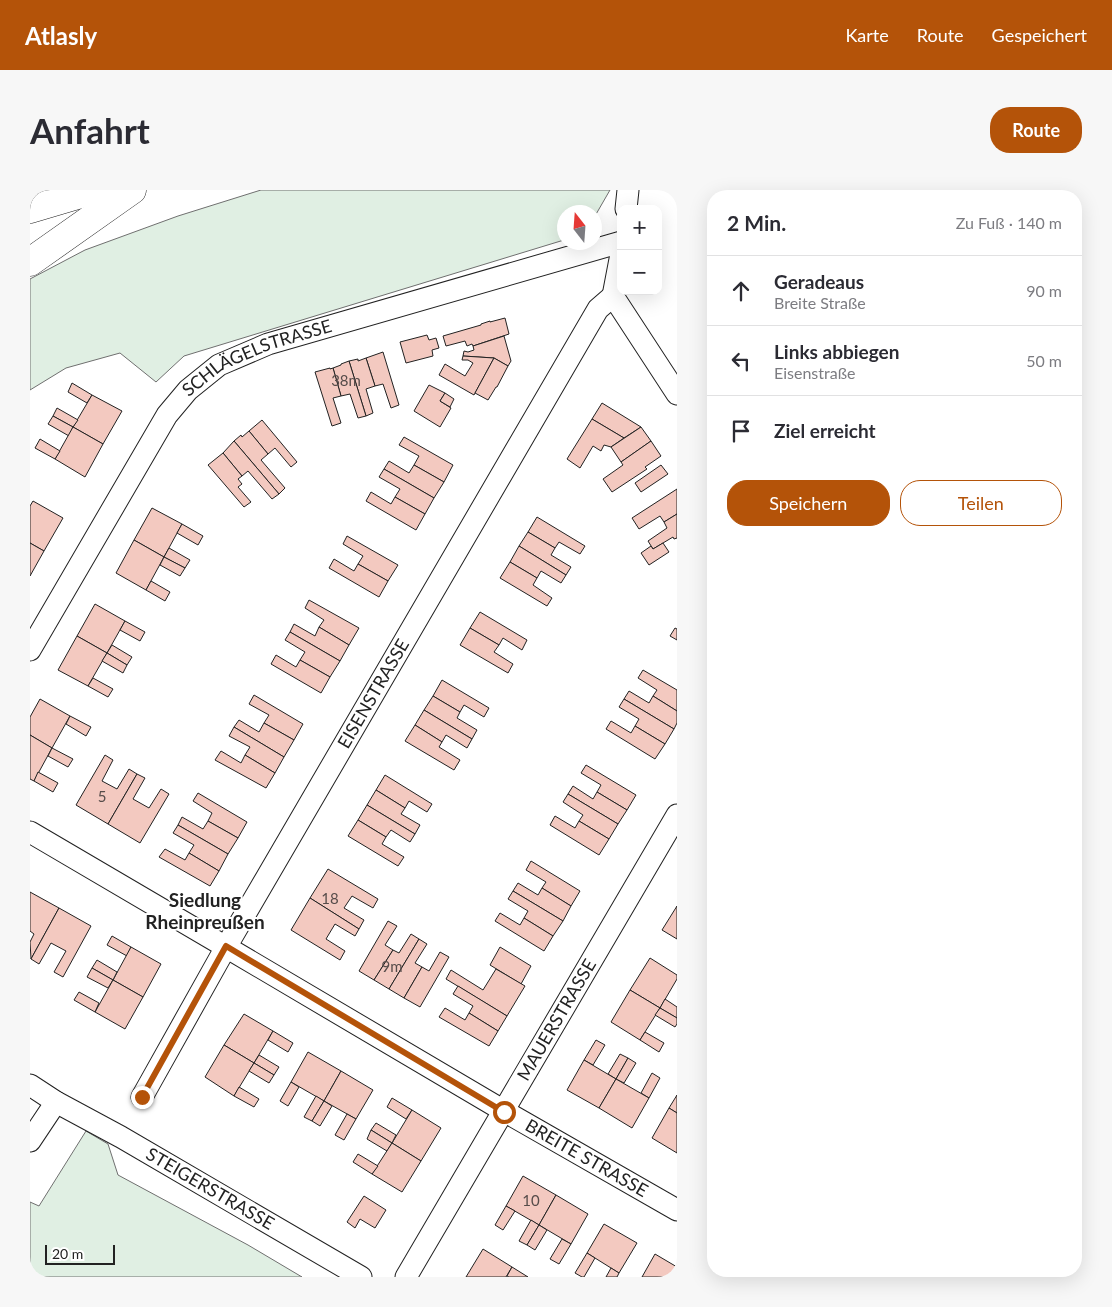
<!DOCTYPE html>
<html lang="de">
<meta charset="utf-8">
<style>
:root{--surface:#fff;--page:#f7f7f7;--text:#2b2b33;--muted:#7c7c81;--line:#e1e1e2;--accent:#b45309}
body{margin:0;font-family:Lato,sans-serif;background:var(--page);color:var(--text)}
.controls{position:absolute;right:15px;top:15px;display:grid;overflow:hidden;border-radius:10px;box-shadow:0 5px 20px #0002}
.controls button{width:45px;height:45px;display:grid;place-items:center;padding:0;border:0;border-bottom:1px solid var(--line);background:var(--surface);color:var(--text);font:25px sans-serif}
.compass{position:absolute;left:527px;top:15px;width:45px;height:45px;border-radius:50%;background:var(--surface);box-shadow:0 5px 20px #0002;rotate:343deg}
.scale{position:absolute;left:15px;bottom:12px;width:70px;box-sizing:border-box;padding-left:5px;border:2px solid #222;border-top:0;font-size:14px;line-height:18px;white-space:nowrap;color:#222;-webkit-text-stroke:4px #fff;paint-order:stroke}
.stop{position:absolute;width:15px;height:15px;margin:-11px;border:4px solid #b45309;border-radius:50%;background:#fff}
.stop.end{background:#b45309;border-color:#fff;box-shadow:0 1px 5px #0008}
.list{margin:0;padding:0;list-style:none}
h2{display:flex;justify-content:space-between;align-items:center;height:65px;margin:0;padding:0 20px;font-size:21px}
h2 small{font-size:16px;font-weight:400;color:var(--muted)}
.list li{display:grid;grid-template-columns:32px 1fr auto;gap:15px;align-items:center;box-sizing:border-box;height:70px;padding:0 20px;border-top:1px solid var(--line)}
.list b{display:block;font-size:19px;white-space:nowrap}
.list p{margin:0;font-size:16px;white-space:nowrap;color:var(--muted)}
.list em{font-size:16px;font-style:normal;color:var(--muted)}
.actions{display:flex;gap:10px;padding:15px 20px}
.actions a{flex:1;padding:11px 0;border:1px solid var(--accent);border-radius:20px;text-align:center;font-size:18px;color:var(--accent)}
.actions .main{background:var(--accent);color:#fff}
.icon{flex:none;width:28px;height:28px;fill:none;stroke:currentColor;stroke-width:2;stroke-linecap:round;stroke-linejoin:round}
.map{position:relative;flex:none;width:647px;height:1087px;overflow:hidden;border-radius:20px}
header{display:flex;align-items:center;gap:30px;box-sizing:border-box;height:70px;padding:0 25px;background:var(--accent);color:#fff}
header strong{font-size:24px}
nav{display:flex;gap:28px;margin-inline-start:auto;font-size:18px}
.intro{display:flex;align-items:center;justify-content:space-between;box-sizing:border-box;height:120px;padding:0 30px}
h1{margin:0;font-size:35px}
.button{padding:12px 22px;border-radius:20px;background:var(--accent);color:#fff;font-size:18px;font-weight:700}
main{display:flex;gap:30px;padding:0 30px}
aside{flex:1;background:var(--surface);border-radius:20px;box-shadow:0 5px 20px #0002}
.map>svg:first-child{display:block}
.green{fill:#e0efe3;stroke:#6f6f6f}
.building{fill:#f3c9c0;stroke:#222}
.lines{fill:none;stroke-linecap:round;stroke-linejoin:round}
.street-casing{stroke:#222;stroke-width:23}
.secondary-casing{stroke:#222;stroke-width:29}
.primary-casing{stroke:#222;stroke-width:29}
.street{stroke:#fff;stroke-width:21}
.secondary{stroke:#fff;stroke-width:28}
.primary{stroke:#fff;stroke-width:28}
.route{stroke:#b45309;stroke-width:6}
.labels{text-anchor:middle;stroke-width:4;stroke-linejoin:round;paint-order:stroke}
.number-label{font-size:15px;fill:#564c4a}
.street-label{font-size:18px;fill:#222;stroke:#fff}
.neighbourhood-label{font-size:19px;font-weight:bold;fill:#222;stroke:#fff}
</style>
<header>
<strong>Atlasly</strong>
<nav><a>Karte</a><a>Route</a><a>Gespeichert</a></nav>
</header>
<div class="intro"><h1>Anfahrt</h1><a class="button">Route</a></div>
<main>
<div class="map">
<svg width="647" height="1087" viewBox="0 0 647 1087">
<rect width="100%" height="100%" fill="#fff"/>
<!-- green -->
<g class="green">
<polygon points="231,0 580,0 565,26 564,22 534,22 534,50 154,166 126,192 90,163 36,178 0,200 0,89 55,60 148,26"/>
<polygon points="56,941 78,954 88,985 218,1055 272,1087 0,1087 0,1012 9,1016"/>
</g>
<!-- building -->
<g class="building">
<polygon points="475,128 479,144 443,156 442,154 437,156 435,151 416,156 413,146 451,135 451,134 460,131 460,132"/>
<polygon points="397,145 399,150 406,148 409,158 402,160 403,166 376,173 370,152"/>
<polygon points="474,146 481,171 478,176 464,168 433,166 434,161 438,162 444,160 443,156"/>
<polygon points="353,162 369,215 361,218 353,194 345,196 336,168"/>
<polygon points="433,166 464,168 444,205 409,185 415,174 435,186 443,173 438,170 432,170"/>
<polygon points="336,168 345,196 336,199 343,223 336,226 319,171 328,169 328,171"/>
<polygon points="464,168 478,176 467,197 466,197 458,210 445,203"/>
<polygon points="319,171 336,226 328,228 320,204 311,206 303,178 311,175 311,174"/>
<polygon points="300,178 300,179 303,178 311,206 303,208 311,233 302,236 285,182"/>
<polygon points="42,193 62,205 57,213 38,202"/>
<polygon points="399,195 415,203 410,211 421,218 410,237 384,221"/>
<polygon points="415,203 424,209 420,217 410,211"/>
<polygon points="62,205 92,221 73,254 43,237"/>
<polygon points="572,213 611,237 594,248 562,229"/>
<polygon points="27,218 48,230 43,237 23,226"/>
<polygon points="23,226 43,237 39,246 18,234"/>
<polygon points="562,229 594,248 581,257 574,255 571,261 563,256 550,278 537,269"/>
<polygon points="232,230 267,272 261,277 245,258 238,264 219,241"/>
<polygon points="43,237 73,254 55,287 25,269"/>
<polygon points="611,237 621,251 591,272 581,257"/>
<polygon points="219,241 238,264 231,270 255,298 249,304 204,251 211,245 212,247"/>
<polygon points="374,247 423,275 414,292 384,275 389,266 369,255"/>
<polygon points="10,249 30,261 25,269 5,258"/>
<polygon points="204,251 249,304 242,309 218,281 212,286 193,263"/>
<polygon points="621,251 631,266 615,277 617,279 582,302 573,289 593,275 591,272"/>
<polygon points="193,263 212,286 208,289 212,294 208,297 221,312 214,317 178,275"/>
<polygon points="359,271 379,283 384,275 414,292 404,308 354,279"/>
<polygon points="631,275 638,284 611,302 605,293"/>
<polygon points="354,279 404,308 395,324 365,307 370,299 349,287"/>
<polygon points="647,299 647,324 634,332 630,326 609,339 602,328"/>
<polygon points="341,302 361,314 365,307 395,324 386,340 336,311"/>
<polygon points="3,311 33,328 14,361 0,353 0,316"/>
<polygon points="122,318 152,334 134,367 104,350"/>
<polygon points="647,324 647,348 644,349 643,347 623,359 618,351 637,338 634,332"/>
<polygon points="507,327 555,356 550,364 529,352 525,358 498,342"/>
<polygon points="152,334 173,346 168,355 147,343"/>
<polygon points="498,342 525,358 521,365 541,377 536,385 489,356"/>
<polygon points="317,346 368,375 358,391 328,374 333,366 313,354"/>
<polygon points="104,350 134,367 116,400 86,383"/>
<polygon points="0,353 14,361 0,386"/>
<polygon points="633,353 639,362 619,375 611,363 621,356 623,359"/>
<polygon points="489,356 536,385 531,393 511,381 507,388 480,372"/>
<polygon points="139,358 160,370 155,378 134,367"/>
<polygon points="134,367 155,378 150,386 130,375"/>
<polygon points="304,369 324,381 328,374 358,391 349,407 299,378"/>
<polygon points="480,372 507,388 503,395 522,408 517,416 470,388"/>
<polygon points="121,391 140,402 135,411 116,400"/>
<polygon points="279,410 329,438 319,455 289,437 294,430 275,418"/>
<polygon points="65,414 95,431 77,463 47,446"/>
<polygon points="450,422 497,450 492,460 473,448 469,455 440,438"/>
<polygon points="95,431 115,442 110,451 90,440"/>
<polygon points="264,434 285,446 289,437 319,455 310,471 260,442"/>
<polygon points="440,438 469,455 464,462 483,474 478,483 430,455"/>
<polygon points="645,438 647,439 647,450 640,446"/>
<polygon points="260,442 310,471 300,487 270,470 275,462 255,450"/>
<polygon points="47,446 77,463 58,496 28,480"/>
<polygon points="82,455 102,467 97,475 77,463"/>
<polygon points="77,463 97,475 93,483 72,471"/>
<polygon points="246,465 266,477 270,470 300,487 291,503 241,474"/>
<polygon points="613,480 647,500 647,521 623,506 627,500 608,488"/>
<polygon points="63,488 83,499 78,507 58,496"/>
<polygon points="412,490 459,518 454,527 434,515 430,522 403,506"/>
<polygon points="599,501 619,513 623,506 647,521 647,533 644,539 594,509"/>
<polygon points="224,505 273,534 264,550 234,533 239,525 219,514"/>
<polygon points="403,506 430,522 427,528 447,540 442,549 394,520"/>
<polygon points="10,509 40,526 22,558 0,545 0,527"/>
<polygon points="594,509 644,539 635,554 605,536 609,529 589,517"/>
<polygon points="394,520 442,549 437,558 416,545 412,552 385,535"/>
<polygon points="40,526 61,537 56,546 36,534"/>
<polygon points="209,530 229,542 234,533 264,550 254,567 204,537"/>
<polygon points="581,531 601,543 605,536 635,554 625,569 576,539"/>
<polygon points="385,535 412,552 409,557 430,570 424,580 375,551"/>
<polygon points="204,537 254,567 245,583 215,565 220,557 199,546"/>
<polygon points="0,545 22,558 4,591 0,589"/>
<polygon points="22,558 43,569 38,577 18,566"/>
<polygon points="191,561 211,573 215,565 245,583 236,598 185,570"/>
<polygon points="75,565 83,570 72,591 87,599 99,579 107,584 78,634 46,615"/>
<polygon points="556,575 606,605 597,620 567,602 571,595 551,583"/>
<polygon points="8,582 28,593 23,602 4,591"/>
<polygon points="107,584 115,588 103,609 119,618 131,599 139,604 110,653 78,634"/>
<polygon points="355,585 402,614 397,622 379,611 375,618 346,600"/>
<polygon points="543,596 563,609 567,602 597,620 588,634 538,604"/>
<polygon points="346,600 375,618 371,624 390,635 385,644 337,615"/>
<polygon points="168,603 217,632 208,648 178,631 182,623 163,611"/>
<polygon points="538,604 588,634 579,649 549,631 553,625 533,612"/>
<polygon points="337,615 385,644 380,652 361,640 356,647 328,630"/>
<polygon points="525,626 545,638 549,631 579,649 569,665 520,635"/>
<polygon points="152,627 173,639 178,631 208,648 198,664 148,635"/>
<polygon points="328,630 356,647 352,654 374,667 368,676 318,646"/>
<polygon points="148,635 198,664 189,681 159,663 164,655 143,643"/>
<polygon points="135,659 155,670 159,663 189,681 180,696 129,667"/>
<polygon points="501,671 550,701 541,716 512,698 516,692 496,680"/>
<polygon points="298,679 348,709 343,718 322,706 314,718 334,730 329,739 280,708"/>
<polygon points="488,693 508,705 512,698 541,716 533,731 483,701"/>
<polygon points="483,701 533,731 523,746 494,728 498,721 478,709"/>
<polygon points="0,702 29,718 1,769 0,752 4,744 0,741"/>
<polygon points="280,708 329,739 325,746 305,734 296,749 315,761 310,770 261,740"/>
<polygon points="647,716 647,749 632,740"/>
<polygon points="29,718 61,736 33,787 24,782 36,761 21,753 9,774 1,769"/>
<polygon points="470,723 490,735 494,728 523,746 514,761 465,731"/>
<polygon points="358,731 367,736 355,755 363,760 344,790 329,781"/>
<polygon points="381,744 389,749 359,799 344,790 363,760 369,763"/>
<polygon points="82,746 101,757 97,766 77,755"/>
<polygon points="389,749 397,754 385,773 392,777 374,808 359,799"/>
<polygon points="101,757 131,774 113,807 83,790"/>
<polygon points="470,757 501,776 491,794 460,775"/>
<polygon points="410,762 419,767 390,817 374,808 392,777 399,781"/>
<polygon points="620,768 647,785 647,789 630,818 600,800"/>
<polygon points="67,770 87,782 83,790 62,778"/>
<polygon points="62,778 83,790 78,798 57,787"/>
<polygon points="466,779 495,796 477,826 416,789 421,780 453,800"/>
<polygon points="83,790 113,807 95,839 65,822"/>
<polygon points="428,796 477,826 468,841 439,823 443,816 423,804"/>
<polygon points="600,800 630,818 610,850 581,832"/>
<polygon points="49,802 69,813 65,822 44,810"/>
<polygon points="635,809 647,817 647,828 630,818"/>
<polygon points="415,818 435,830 439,823 468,841 459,856 409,827"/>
<polygon points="630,818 647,828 647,834 645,837 625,825"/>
<polygon points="214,824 243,841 224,873 194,855"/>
<polygon points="243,841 263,853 258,862 238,850"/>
<polygon points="615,842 634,853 629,862 610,850"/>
<polygon points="566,850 575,855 563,875 554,870"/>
<polygon points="194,855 224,873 204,906 175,887"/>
<polygon points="278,862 311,881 294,911 261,892"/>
<polygon points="590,864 598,868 586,889 578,884"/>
<polygon points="229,865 249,877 244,885 224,873"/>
<polygon points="598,868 606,873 594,893 586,889"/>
<polygon points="554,870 586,889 569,918 537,900"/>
<polygon points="224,873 244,885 239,893 219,881"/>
<polygon points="311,881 343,900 326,929 294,911"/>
<polygon points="622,883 630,888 619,908 611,903"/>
<polygon points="586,889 619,908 602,938 569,918"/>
<polygon points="261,892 269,897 258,916 250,911"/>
<polygon points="209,897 229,909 224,917 204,906"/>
<polygon points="647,905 647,923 639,918"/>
<polygon points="286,906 294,911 282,931 274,927"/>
<polygon points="362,908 382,920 376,929 357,917"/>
<polygon points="294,911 302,916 290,936 282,931"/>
<polygon points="639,918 647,923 647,963 622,948"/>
<polygon points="382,920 411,938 391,971 362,953"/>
<polygon points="317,924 326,929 314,950 305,945"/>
<polygon points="346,933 366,945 362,953 341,940"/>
<polygon points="341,940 362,953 357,961 337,949"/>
<polygon points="362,953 391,971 372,1002 342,984"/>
<polygon points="328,964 348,976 342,984 323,972"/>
<polygon points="493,986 526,1005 509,1035 476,1016"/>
<polygon points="526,1005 558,1024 541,1054 509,1035"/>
<polygon points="334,1006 356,1020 345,1038 330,1029 325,1038 317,1032"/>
<polygon points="476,1016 485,1021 473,1040 465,1035"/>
<polygon points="501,1030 509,1035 497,1055 489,1051"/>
<polygon points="574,1034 607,1053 589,1083 557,1063"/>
<polygon points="509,1035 517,1040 505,1060 497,1055"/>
<polygon points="532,1049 541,1054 529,1074 520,1069"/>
<polygon points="453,1059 482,1077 476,1087 436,1087"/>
<polygon points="557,1063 565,1068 554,1087 552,1087 545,1083"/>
<polygon points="625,1064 647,1077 647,1087 612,1087"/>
<polygon points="482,1077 498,1087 479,1087 477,1086"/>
<polygon points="581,1078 589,1083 587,1087 576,1087"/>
</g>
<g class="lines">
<!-- street casing -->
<g class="street-casing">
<g id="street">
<polyline points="596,19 598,0"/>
<polyline points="591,64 583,106 647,204"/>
<path id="s1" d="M 0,460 L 137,225 L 158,200 L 189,175 L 238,154 L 591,52"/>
<path id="s2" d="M 0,642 L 196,757 L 474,921 L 647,1020"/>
<path id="s3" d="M 0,895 L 26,912 L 91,947 L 331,1087"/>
<path id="s4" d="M 112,907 L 196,757 L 568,119 L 583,106"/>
<polyline points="0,951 26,912"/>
<path id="s5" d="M 376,1087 L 647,625"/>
</g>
</g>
<!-- secondary casing -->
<g class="secondary-casing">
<polyline id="secondary" points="0,19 64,0"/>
</g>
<!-- primary casing -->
<g class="primary-casing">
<polyline id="primary" points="0,72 102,0"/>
</g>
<!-- street -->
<use href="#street" class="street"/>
<!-- secondary -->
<use href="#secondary" class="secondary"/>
<!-- primary -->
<use href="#primary" class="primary"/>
</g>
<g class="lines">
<!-- route -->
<polyline class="route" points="112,907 196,756 474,922"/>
</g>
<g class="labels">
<!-- number labels -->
<g class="number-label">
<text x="316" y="196">38m</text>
<text x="72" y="612">5</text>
<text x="300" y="714">18</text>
<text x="362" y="782">9m</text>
<text x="501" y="1016">10</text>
</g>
<!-- street labels -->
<g class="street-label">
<text dy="6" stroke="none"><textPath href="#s1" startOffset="382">SCHLÄGELSTRASSE</textPath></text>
<text dy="6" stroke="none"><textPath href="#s4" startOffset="465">EISENSTRASSE</textPath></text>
<text dy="6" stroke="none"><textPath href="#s5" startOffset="298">MAUERSTRASSE</textPath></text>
<text dy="6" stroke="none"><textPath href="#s2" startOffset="645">BREITE STRASSE</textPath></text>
<text dy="6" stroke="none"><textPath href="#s3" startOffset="208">STEIGERSTRASSE</textPath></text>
</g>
<!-- neighbourhood labels -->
<g class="neighbourhood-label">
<text x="175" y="717">Siedlung<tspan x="175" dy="22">Rheinpreußen</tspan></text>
</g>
</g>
</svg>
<div class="controls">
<button>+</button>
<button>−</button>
</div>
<svg class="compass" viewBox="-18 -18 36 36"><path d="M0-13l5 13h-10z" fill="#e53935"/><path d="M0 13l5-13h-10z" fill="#7c7c81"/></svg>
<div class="scale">20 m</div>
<div class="stop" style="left:474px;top:922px"></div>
<div class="stop end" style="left:112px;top:907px"></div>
</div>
<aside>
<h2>2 Min.<small>Zu Fuß · 140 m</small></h2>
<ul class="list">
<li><svg class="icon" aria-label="ahead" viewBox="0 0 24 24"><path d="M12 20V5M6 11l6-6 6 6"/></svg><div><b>Geradeaus</b><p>Breite Straße</p></div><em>90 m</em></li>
<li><svg class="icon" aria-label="left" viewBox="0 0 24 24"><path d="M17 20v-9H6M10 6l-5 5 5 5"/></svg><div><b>Links abbiegen</b><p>Eisenstraße</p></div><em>50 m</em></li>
<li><svg class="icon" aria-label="arrive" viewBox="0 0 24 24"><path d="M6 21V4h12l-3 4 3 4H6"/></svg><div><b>Ziel erreicht</b></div></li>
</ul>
<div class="actions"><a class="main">Speichern</a><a>Teilen</a></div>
</aside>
</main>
